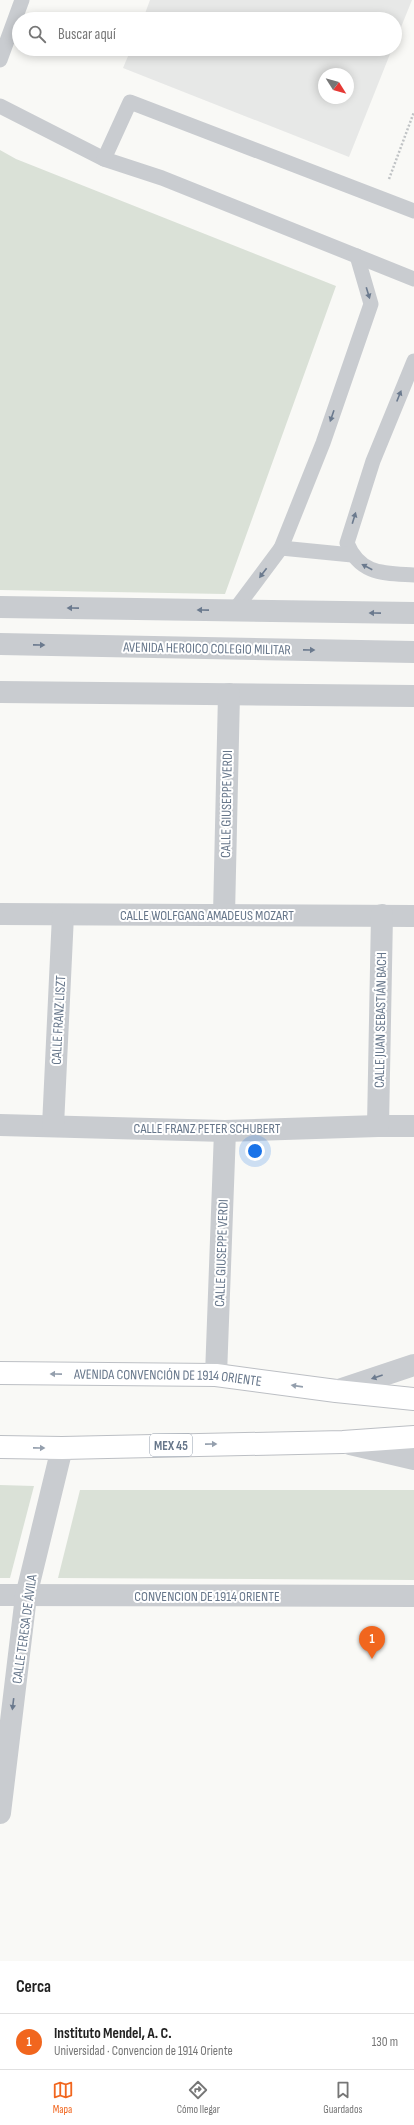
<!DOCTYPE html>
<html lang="es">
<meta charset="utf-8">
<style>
:root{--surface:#fff;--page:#f6f6f6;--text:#222;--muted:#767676;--line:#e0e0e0;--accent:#f1661e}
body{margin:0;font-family:"Sofia Sans Condensed",sans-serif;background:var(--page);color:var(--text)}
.compass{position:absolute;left:318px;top:68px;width:36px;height:36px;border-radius:50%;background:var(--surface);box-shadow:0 2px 10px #0003;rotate:127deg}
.you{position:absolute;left:255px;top:1151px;width:14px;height:14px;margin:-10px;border:3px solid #fff;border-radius:50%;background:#1a73e8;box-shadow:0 0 0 6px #1a73e833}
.badge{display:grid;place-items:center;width:26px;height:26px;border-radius:50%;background:var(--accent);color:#fff;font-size:13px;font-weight:700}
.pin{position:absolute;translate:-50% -33px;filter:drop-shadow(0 1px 2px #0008)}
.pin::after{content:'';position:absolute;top:21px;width:14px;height:12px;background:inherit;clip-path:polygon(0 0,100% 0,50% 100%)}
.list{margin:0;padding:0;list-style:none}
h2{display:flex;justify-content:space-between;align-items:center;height:52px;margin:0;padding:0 16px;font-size:17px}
h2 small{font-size:13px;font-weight:400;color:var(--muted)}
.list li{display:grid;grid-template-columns:26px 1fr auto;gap:12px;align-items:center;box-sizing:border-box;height:56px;padding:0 16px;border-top:1px solid var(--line)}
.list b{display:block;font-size:15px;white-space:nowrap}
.list p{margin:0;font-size:13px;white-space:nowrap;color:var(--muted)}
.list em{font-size:13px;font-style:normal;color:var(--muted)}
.icon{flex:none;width:22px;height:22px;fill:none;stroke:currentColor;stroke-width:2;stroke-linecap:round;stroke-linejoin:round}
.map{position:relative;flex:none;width:414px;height:1961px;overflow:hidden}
.search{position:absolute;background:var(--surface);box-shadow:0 2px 10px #0003;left:12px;right:12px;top:12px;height:44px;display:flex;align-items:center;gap:10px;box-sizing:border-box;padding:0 14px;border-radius:22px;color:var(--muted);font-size:15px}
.sheet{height:108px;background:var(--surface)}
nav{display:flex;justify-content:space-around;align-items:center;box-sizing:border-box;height:56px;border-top:1px solid var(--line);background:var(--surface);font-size:11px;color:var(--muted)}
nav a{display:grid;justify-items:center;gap:2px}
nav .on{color:var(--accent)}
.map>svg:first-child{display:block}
.built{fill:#e7e8e7;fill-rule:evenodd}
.green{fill:#dae1d7}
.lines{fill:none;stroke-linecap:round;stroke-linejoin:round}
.primary-casing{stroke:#bcbfc4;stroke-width:24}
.path{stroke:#c0c3c5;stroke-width:2.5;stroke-dasharray:2 2;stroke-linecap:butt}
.service{stroke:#c9ccd0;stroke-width:15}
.minor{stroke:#c9ccd0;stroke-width:22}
.tertiary{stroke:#c9ccd0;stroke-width:22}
.primary{stroke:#fff;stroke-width:22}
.oneway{fill:#6b7a8e}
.oneway2{fill:#949fad}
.labels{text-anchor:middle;stroke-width:4;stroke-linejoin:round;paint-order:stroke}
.shield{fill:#fff;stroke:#949fad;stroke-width:1}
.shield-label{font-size:13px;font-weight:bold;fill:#66768a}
.street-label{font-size:14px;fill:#66768a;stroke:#fff}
</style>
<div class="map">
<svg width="414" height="1961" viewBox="0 0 414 1961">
<rect width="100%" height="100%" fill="#f9f9f6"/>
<!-- built -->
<g class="built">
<polygon points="150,0 412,0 395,42 395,19 143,19"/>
<path d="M 131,49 L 392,49 L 349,157 L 123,68 ZM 324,74 L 348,74 L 348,98 L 324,98 Z"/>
</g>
<!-- green -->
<g class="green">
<polygon points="0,150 16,159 336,286 225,594 0,590"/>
<polygon points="0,1485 34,1486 10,1578 0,1578"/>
<polygon points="80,1490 414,1490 414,1580 58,1578"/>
</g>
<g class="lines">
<!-- primary casing -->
<g class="primary-casing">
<g id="primary">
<path id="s1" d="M 0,1373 L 216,1375 L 336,1391 L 414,1399"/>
<polyline points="0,1447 62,1448 343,1442 414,1437"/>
</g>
</g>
<!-- path -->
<polyline class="path" points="389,179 414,112"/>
<!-- service -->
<g class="service">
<polyline points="0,60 22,0"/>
<polyline points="0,106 104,159 162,178 414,279"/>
<polyline points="104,159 130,102 414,211"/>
<path d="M 414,361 L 373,461 L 347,543 C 360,575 384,573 414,575"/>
<polyline points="281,548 352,555"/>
<polyline points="234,611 281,548 323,443 371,304 357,256"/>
</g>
<!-- minor -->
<g class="minor">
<polyline points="0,692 414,696"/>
<polyline points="0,914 414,916"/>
<polyline points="224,915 229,694"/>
<polyline points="0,1125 225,1131 378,1126 414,1126"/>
<polyline points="53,1126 63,915"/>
<polyline points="378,1126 382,915"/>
<polyline points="216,1375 225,1131"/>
<polyline points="0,1595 414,1596"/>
<polyline points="0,1813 26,1596 62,1448"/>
</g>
<!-- tertiary -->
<g class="tertiary">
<polyline points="0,607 414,613"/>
<polyline points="0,644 414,652"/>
<polyline points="336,1391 414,1365"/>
<polyline points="350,1444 414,1459"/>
</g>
<!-- primary -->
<use href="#primary" class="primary"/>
</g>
<!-- one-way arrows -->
<defs><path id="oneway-solid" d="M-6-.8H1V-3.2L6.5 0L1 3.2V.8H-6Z"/></defs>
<g class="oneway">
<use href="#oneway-solid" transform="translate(368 293) rotate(73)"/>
<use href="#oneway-solid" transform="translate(399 396) rotate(-68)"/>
<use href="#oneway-solid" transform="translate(332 416) rotate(109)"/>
<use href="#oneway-solid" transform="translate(354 518) rotate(-73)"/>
<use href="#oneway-solid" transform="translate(367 567) rotate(-152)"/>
<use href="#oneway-solid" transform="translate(263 573) rotate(127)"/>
<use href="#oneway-solid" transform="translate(73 608) rotate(-179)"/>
<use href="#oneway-solid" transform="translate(203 610) rotate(-179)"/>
<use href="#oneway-solid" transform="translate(375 613) rotate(-179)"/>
<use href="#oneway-solid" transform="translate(39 645) rotate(1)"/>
<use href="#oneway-solid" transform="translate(309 650) rotate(1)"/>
<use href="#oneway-solid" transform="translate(377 1377) rotate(161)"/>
<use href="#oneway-solid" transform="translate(13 1704) rotate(97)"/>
</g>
<g class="oneway2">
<use href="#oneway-solid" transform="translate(56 1374) rotate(-179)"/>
<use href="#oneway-solid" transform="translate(297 1386) rotate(-172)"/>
<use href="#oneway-solid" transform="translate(211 1444) rotate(-1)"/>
<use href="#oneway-solid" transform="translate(39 1448) rotate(1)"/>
</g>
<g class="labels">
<!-- shield labels -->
<rect class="shield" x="150" y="1434" width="42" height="22" rx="3"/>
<g class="shield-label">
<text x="171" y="1450">MEX 45</text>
</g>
<!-- street labels -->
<g class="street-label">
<text transform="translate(207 648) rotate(1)" y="5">AVENIDA HEROICO COLEGIO MILITAR</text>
<text transform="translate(226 804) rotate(-89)" y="5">CALLE GIUSEPPE VERDI</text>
<text x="207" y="920">CALLE WOLFGANG AMADEUS MOZART</text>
<text transform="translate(58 1020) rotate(-87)" y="5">CALLE FRANZ LISZT</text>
<text transform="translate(380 1020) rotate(-89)" y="5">CALLE JUAN SEBASTIÁN BACH</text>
<text x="207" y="1133">CALLE FRANZ PETER SCHUBERT</text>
<text transform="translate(221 1253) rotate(-88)" y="5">CALLE GIUSEPPE VERDI</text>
<text dy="5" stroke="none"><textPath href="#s1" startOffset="168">AVENIDA CONVENCIÓN DE 1914 ORIENTE</textPath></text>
<text x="207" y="1601">CONVENCION DE 1914 ORIENTE</text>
<text transform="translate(24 1629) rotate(-82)" y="5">CALLE TERESA DE ÁVILA</text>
</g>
</g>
</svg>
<svg class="compass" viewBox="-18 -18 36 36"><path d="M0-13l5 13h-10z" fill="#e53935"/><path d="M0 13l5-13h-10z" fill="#767676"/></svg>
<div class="you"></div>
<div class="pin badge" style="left:372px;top:1659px">1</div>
<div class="search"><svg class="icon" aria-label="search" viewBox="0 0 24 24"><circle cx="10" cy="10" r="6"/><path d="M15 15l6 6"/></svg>Buscar aquí</div>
</div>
<section class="sheet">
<h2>Cerca<small></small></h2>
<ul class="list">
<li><span class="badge">1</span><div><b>Instituto Mendel, A. C.</b><p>Universidad · Convencion de 1914 Oriente</p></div><em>130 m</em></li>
</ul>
</section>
<nav>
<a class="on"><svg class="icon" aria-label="map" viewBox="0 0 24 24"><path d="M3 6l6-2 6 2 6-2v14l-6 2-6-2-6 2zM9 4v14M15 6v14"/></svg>Mapa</a>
<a><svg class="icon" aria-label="directions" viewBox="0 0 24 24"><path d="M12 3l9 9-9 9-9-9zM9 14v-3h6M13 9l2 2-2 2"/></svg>Cómo llegar</a>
<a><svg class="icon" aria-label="saved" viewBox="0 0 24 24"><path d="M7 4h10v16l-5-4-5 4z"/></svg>Guardados</a>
</nav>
